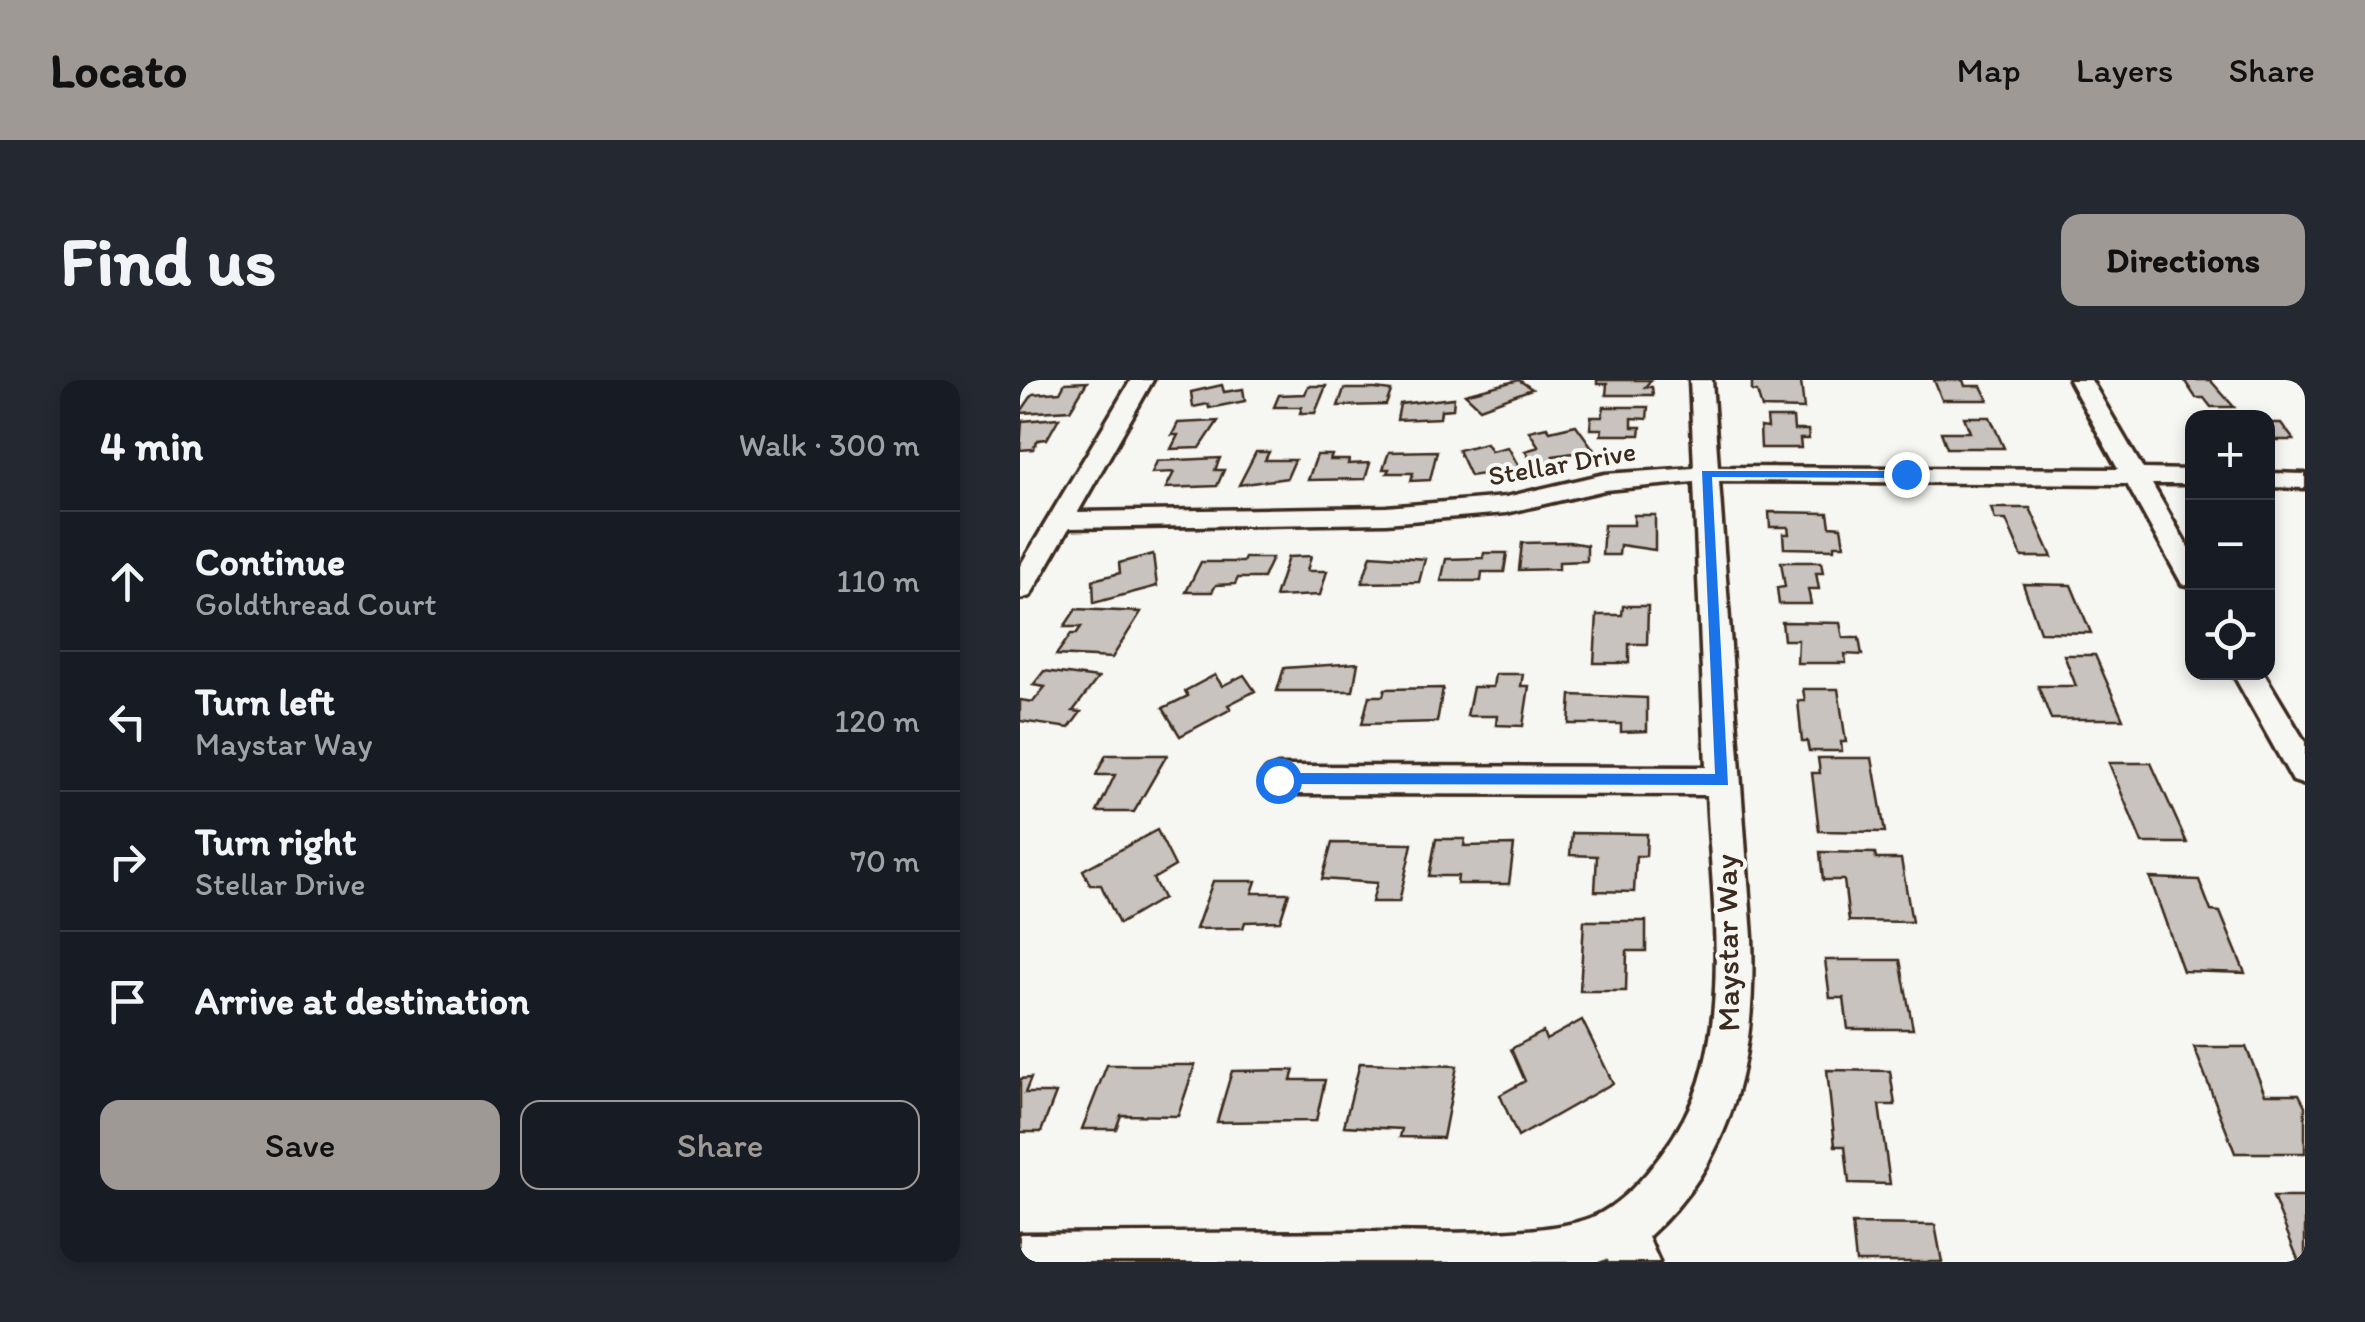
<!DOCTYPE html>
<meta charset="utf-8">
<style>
:root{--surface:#171b24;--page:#242831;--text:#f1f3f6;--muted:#9ea1a6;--line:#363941;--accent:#9f9995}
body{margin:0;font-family:Itim,sans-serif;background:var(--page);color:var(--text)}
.controls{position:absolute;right:30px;top:30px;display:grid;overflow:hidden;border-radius:20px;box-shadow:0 5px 15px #0003}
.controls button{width:90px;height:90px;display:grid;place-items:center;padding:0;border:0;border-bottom:2px solid var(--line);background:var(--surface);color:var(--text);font:50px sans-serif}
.stop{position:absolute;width:30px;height:30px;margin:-22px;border:8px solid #1a73e8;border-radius:50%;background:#fff}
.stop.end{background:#1a73e8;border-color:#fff;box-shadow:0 2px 10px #0008}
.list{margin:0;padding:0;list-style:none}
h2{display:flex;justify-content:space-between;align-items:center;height:130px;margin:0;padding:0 40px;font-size:42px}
h2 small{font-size:32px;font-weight:400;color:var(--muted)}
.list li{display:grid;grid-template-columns:65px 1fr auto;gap:30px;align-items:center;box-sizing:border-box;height:140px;padding:0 40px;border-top:2px solid var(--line)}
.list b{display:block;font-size:38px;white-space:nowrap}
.list p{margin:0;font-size:32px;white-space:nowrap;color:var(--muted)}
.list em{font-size:32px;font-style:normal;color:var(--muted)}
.actions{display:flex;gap:20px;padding:30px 40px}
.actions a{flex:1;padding:22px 0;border:2px solid var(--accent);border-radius:20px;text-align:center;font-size:35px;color:var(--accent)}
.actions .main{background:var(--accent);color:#111}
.icon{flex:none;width:55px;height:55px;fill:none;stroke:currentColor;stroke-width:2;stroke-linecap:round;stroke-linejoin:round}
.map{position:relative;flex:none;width:1285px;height:882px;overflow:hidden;border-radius:20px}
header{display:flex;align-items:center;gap:60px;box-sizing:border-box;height:140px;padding:0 50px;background:var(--accent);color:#111}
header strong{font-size:48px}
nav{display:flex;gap:55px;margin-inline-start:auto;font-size:35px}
.intro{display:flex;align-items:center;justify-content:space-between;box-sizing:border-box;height:240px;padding:0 60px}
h1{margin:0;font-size:70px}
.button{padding:25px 45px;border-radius:20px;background:var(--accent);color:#111;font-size:35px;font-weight:700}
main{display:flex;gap:60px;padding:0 60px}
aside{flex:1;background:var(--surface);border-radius:20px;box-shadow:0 5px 15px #0003}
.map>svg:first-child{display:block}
.building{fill:#c8c3be;stroke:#3b2a1e;stroke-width:2.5}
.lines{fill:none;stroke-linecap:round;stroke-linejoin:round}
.minor-casing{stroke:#3b2a1e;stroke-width:7}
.minor{fill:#f6f6f2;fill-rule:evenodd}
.route{fill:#1a73e8}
.labels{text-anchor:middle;stroke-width:8;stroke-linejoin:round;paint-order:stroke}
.far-street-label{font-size:28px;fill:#3b2a1e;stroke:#f6f6f2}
.street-label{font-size:32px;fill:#3b2a1e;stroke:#f6f6f2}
</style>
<header>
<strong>Locato</strong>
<nav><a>Map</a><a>Layers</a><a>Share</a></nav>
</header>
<div class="intro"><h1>Find us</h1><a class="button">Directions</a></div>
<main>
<aside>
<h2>4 min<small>Walk · 300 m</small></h2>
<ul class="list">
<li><svg class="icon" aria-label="ahead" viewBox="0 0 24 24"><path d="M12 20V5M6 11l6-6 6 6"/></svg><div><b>Continue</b><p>Goldthread Court</p></div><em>110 m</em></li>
<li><svg class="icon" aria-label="left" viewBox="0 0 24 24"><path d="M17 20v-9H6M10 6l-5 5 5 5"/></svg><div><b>Turn left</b><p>Maystar Way</p></div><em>120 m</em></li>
<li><svg class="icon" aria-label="right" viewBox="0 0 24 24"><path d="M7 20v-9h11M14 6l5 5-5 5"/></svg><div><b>Turn right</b><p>Stellar Drive</p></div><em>70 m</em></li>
<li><svg class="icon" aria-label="arrive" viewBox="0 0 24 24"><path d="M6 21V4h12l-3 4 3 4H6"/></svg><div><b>Arrive at destination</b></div></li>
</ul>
<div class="actions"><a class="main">Save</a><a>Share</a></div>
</aside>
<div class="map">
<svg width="1285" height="882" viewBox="0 0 1285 882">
<rect width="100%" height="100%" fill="#f6f6f2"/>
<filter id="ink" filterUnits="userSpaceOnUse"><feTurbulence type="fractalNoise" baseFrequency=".01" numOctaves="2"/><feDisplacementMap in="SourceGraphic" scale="20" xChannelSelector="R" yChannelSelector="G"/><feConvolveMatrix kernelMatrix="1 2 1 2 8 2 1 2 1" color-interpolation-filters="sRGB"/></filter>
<g filter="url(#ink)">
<!-- building -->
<g class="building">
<polygon points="499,0 512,9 460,28 445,14"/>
<polygon points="577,0 631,0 625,7 632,7 633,15 586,15 587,4 577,4"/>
<polygon points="914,0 943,0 945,6 961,6 968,20 922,20"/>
<polygon points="1164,0 1190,0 1214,27 1191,27 1184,18 1176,18"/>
<polygon points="732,1 781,2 784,29 742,28 737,12 732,11"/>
<polygon points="67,2 50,30 0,33 13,14 40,12 45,3"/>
<polygon points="202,5 204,12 223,9 225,21 189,28 188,24 173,27 171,12"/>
<polygon points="288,6 306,6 295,33 280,33 282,27 254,27 259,15 285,14"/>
<polygon points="324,9 355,9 371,11 366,25 318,26"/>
<polygon points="434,18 433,29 421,30 420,38 377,40 380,24"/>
<polygon points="584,27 628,27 627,39 612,38 612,47 621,47 620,55 581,55 582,49 570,49 571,37 582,37"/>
<polygon points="944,37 970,37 984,68 927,68 921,52 950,52"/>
<polygon points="39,38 27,59 18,60 13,69 0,70 2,41"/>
<polygon points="747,38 773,38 774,50 788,50 789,59 780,59 781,68 741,68 740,47 748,48"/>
<polygon points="198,41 180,68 151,69 158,55 152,55 158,43"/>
<polygon points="1248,43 1261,43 1274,60 1248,60"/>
<polygon points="556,45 574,70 533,76 535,80 514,85 505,71 519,67 509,51 527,47 530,51"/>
<polygon points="466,63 471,71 488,67 500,89 450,96 438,70"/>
<polygon points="417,71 410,100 391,101 393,93 367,93 369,89 363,89 369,72"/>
<polygon points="236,72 249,72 245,80 275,80 267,98 219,105"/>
<polygon points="297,75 312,75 310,80 329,80 328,84 350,83 345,99 288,100"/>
<polygon points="200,78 195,90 204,90 197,106 146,108 154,92 132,93 137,81"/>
<polygon points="971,128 1010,128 1032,177 1002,177 986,140 975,140"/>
<polygon points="749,132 808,133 810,146 821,147 824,165 814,165 814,169 764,168 763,154 769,154 768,147 750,147"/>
<polygon points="614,135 635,135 635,170 600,165 599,175 582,175 584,145 614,145"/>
<polygon points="549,162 567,165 567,181 539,182 539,189 499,190 502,163"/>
<polygon points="464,173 487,173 484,192 462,192 461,201 421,201 426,179 463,178"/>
<polygon points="133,174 137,206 74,223 73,200 100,193 99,183"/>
<polygon points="351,175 405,179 399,202 342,203"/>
<polygon points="291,176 287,191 307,191 300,215 255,217 268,177"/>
<polygon points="225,178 252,178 243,198 218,198 215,204 196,205 192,212 166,212 181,182 223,182"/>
<polygon points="761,182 801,182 803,193 796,193 799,209 788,209 791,224 759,224 757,208 765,207"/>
<polygon points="1003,204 1051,205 1071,253 1020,252"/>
<polygon points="603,226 628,226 627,264 609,264 609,283 574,283 577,235 602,235"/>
<polygon points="56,229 121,232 92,278 36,275 51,254 56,254 61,247 44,247"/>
<polygon points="762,242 820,243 823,258 839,258 842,275 825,274 826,283 777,283 778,260 764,260"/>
<polygon points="1044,275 1075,275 1103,339 1031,339 1018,306 1056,306"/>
<polygon points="338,283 333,311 257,311 264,288"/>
<polygon points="24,291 78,298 53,331 61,332 49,348 0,341 0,320 13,322 25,307 13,305"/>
<polygon points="475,294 503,294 501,306 509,306 503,346 476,345 477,336 447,336 453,307 473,307"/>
<polygon points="195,295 202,306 224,295 235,311 208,325 211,329 160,356 143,328 168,316 165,311"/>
<polygon points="423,308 417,342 342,344 349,316 363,316 365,309"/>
<polygon points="783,309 818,309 826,362 821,362 822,371 789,371 787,361 782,361 778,321 785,321"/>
<polygon points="551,315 627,318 627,351 601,352 601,344 549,344"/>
<polygon points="86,375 147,375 114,432 77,432 95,395 76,395"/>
<polygon points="798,378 852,378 865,452 799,451 792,393 800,393"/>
<polygon points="1089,383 1131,383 1167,463 1122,463"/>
<polygon points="137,450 155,486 133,499 143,518 99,544 81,505 70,505 63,490"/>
<polygon points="552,453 627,454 626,476 616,476 614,512 575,511 577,476 550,475"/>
<polygon points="416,459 445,459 444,466 494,465 489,504 437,504 438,496 409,496"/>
<polygon points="312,463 392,464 379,522 352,522 357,503 302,499"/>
<polygon points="800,472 855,473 856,479 881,479 892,542 829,541 824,500 803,500"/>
<polygon points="1130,498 1179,500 1191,531 1200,532 1225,593 1163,591"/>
<polygon points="193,501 236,501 232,513 269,513 260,541 225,542 223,548 176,549"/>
<polygon points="564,541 626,541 626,571 607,571 606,611 560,611"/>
<polygon points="805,580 880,580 893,649 828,649 824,618 810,618"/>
<polygon points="562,640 593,703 498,757 480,715 505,701 491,669 523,652 526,660"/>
<polygon points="1174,667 1226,667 1245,714 1279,714 1285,726 1285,773 1215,773"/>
<polygon points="340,683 437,686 423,758 380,757 382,749 324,746"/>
<polygon points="87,685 175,685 158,736 101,735 96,749 62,749"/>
<polygon points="274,690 271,700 305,700 296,741 197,742 212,691"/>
<polygon points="807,690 870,691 875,725 859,725 870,804 829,803 825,766 815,766"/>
<polygon points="11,698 5,713 36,713 21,752 0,752 0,699"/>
<polygon points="1253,817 1285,817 1285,882 1279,882"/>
<polygon points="832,844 915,845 922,882 836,882"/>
</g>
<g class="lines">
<!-- minor casing -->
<g class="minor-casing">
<g id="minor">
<path d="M 111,0 L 133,0 L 58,132 L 366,127 L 486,117 L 585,94 L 674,88 L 670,0 L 692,0 L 698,87 L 1098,89 L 1049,0 L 1071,0 L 1123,89 L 1172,90 L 1172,104 L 1132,104 L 1172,174 L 1172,206 L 1162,204 L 1107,104 L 699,101 L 732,557 C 736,671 717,777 628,857 L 639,882 L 589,882 L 587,879 L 578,882 L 0,882 L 0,854 C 116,853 232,853 348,852 C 404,852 536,859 581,833 C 624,808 665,748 680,701 C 708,611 691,507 687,415 L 258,414 L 246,410 L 241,400 L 246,390 L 258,386 L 686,387 L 674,102 L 585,110 L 486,133 L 366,143 L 49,148 L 10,216 L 0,219 L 0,186 Z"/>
<polygon points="1248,93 1285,94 1285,108 1248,107"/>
<polygon points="1212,292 1243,292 1285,362 1285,405 1273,401"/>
</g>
</g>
<!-- minor -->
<use href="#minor" class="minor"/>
</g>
</g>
<!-- route -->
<polygon class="route" points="682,91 886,91 892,94 886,98 692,97 708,405 253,404 253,395 258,393 695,394"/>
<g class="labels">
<!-- far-street labels -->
<g class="far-street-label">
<text transform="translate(542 83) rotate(-10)" y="10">Stellar Drive</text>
</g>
<!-- street labels -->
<g class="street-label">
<text transform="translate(707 563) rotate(-91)" y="11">Maystar Way</text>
</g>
</g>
</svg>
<div class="controls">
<button>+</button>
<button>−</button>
<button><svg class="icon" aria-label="locate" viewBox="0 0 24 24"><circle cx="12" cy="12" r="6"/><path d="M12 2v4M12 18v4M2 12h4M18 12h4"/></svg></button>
</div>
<div class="stop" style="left:258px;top:400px"></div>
<div class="stop end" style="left:886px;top:94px"></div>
</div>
</main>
